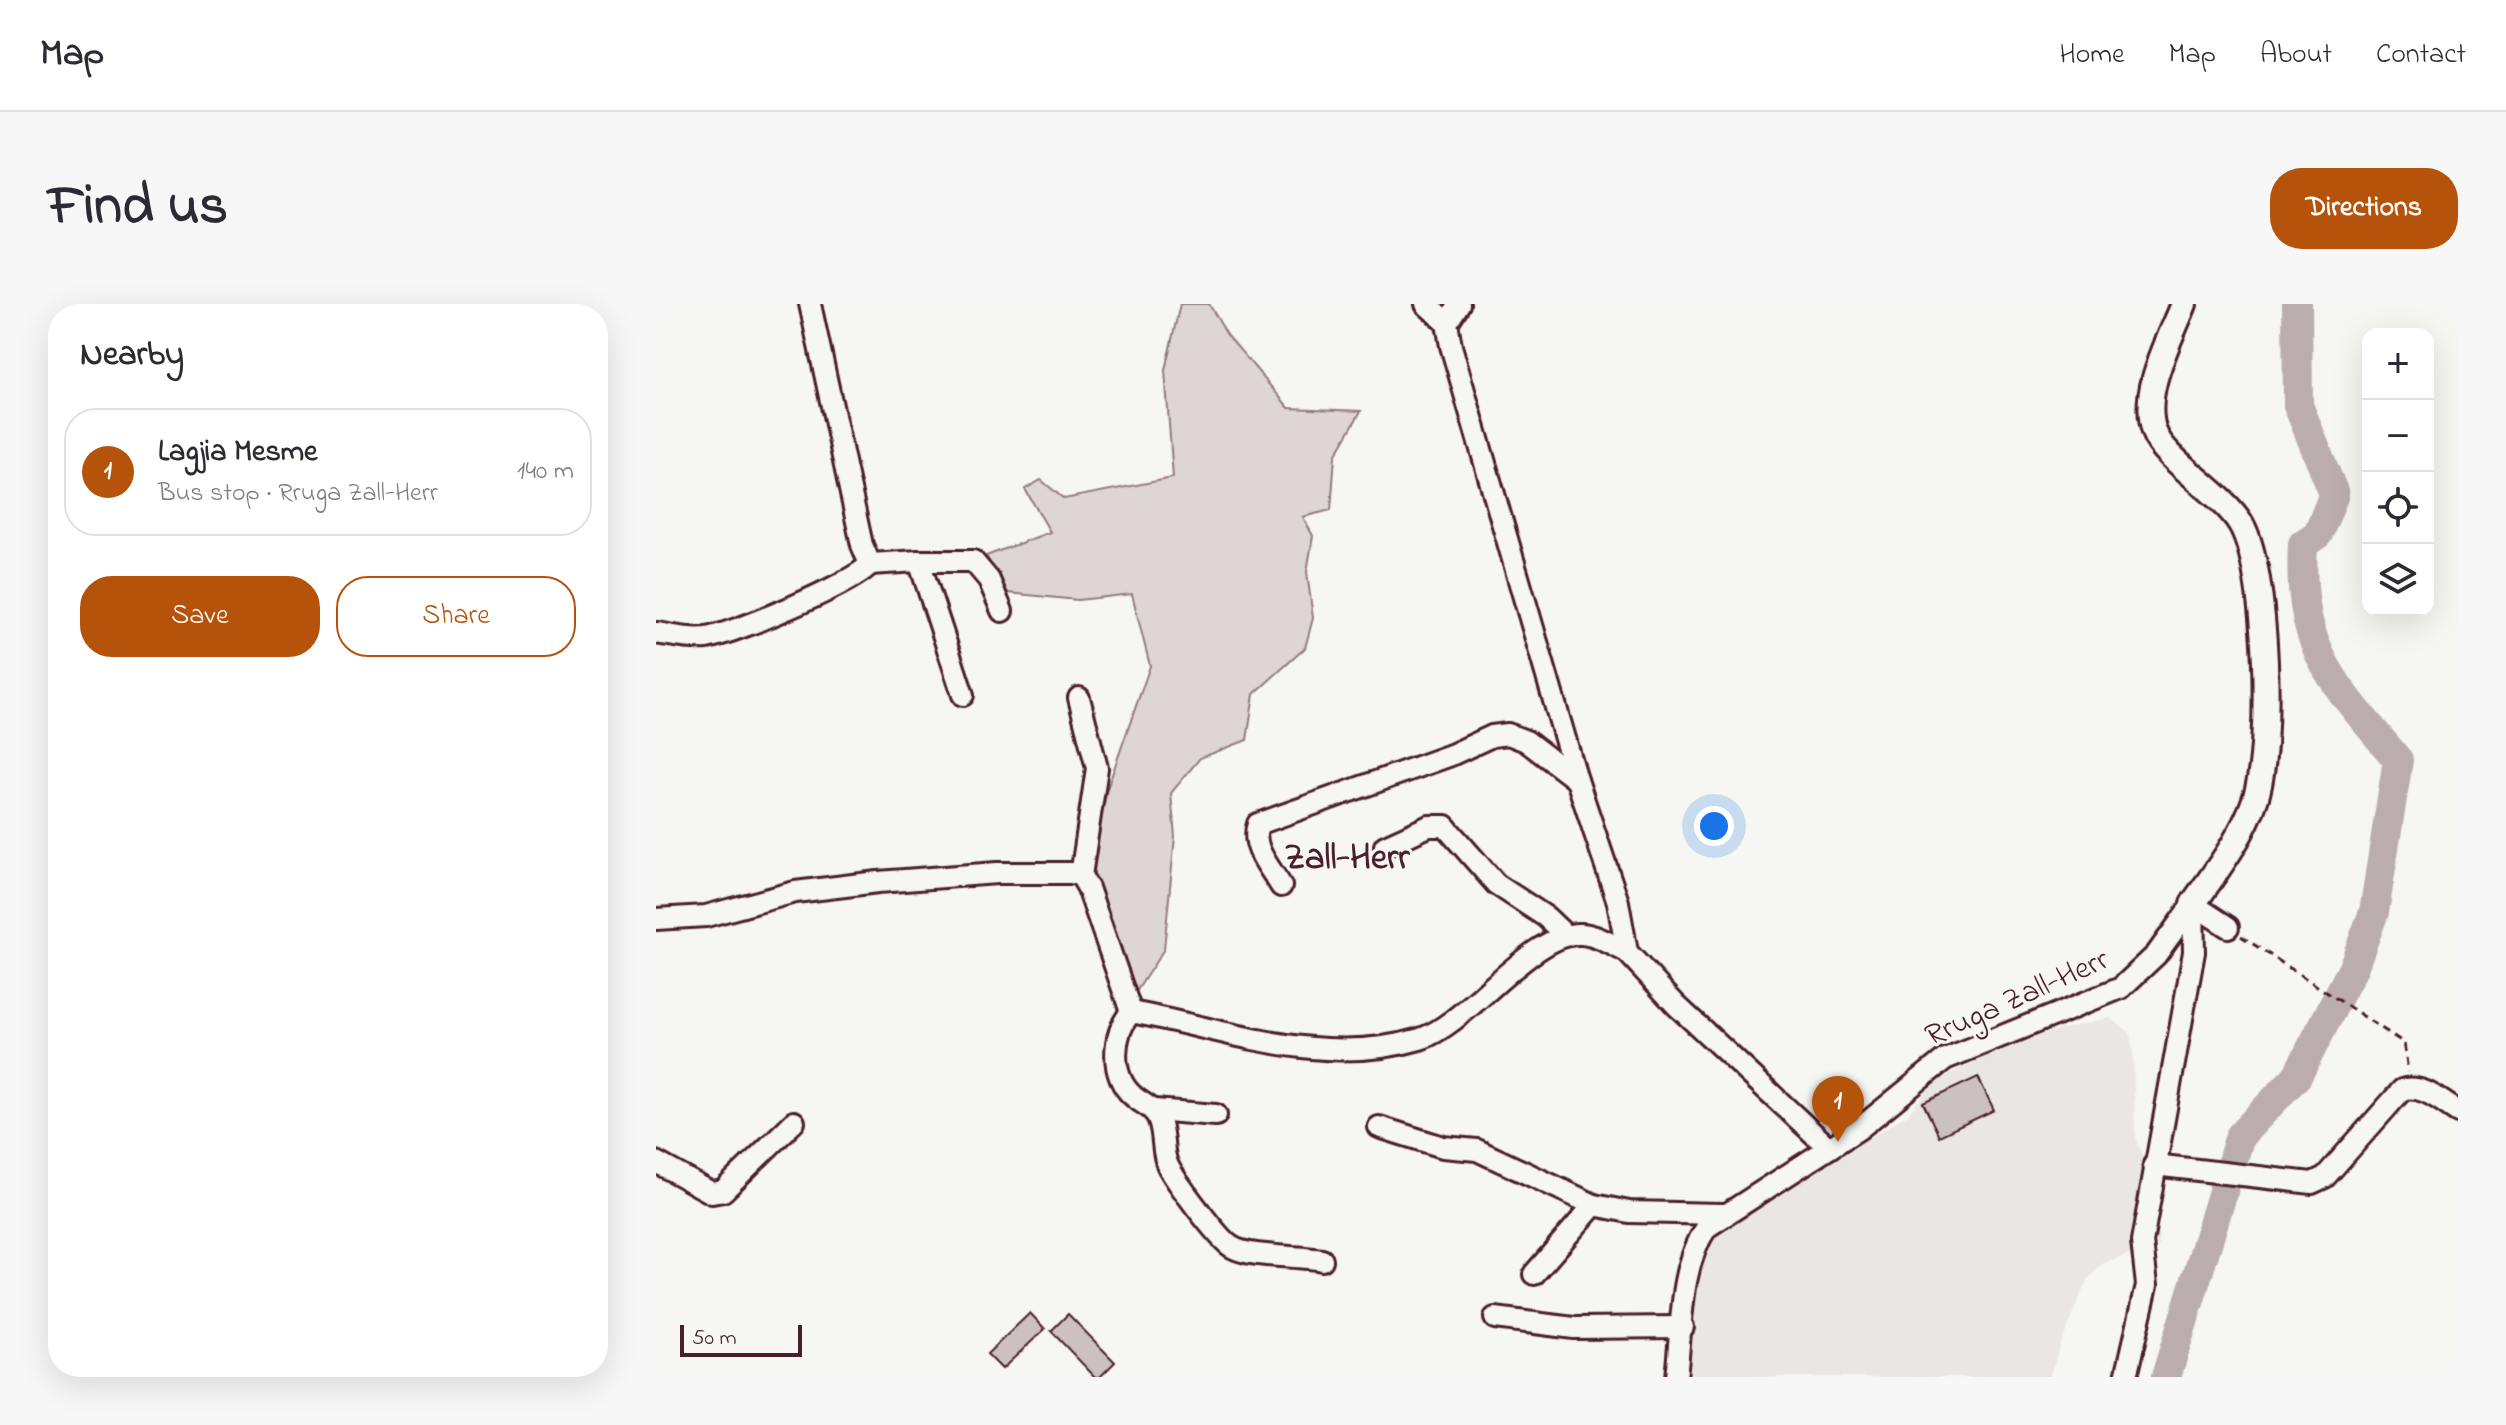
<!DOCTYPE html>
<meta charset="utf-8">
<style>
:root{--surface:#fff;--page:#f7f7f7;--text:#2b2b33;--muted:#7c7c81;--line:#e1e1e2;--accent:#b45309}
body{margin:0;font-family:"Indie Flower",sans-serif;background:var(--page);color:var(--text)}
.controls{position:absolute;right:24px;top:24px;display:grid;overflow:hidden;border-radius:16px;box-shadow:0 8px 32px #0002}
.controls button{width:72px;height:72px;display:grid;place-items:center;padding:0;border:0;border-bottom:2px solid var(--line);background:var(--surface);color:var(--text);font:40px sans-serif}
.scale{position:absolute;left:24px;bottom:20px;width:122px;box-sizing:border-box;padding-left:8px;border:4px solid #4a1f2b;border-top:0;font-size:22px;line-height:28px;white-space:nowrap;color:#4a1f2b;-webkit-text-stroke:6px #f6f6f2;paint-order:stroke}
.you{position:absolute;left:1058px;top:522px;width:28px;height:28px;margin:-20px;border:6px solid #fff;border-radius:50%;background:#1a73e8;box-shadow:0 0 0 12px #1a73e833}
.badge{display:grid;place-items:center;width:52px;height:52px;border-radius:50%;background:var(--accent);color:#fff;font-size:26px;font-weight:700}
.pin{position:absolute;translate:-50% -66px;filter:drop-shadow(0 2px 4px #0008)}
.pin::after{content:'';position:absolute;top:42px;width:28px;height:24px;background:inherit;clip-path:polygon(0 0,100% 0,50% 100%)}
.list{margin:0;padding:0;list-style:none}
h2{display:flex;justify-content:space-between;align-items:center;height:104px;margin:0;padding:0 32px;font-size:34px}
h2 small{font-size:26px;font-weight:400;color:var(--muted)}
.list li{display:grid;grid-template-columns:52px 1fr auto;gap:24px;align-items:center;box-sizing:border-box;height:128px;margin:0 16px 16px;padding:0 16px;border:2px solid var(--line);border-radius:32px}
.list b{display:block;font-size:30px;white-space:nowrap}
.list p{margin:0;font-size:26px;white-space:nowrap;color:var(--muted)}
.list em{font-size:26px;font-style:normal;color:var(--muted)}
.actions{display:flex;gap:16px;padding:24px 32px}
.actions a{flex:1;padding:18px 0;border:2px solid var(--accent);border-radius:32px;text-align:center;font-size:28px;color:var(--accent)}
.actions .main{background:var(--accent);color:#fff}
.icon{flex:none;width:44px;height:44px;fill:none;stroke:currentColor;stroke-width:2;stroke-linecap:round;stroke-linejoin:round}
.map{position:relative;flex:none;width:1802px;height:1073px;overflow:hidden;border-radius:32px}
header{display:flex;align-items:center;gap:48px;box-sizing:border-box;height:112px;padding:0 40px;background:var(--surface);border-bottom:2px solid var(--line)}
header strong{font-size:38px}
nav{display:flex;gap:44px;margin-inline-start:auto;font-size:28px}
.intro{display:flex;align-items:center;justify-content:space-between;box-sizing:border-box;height:192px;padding:0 48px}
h1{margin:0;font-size:56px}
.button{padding:20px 36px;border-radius:32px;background:var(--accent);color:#fff;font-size:28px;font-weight:700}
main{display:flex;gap:48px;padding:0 48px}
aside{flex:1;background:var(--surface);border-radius:32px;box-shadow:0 8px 32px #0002}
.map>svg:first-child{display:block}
.built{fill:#e9e6e3}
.green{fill:#ddd6d5;stroke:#947a80;stroke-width:2}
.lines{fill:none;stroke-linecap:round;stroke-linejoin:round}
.river{stroke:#bbadae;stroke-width:30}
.building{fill:#ccc1c0;stroke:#4a1f2b;stroke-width:2}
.minor-casing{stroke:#4a1f2b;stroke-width:26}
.major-casing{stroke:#4a1f2b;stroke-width:30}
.path{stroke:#4a1f2b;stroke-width:3;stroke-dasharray:8 6;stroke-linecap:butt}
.minor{stroke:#f6f6f2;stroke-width:20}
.major{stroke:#f6f6f2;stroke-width:24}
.labels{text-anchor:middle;stroke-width:6;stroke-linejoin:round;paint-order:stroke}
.street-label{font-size:32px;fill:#4a1f2b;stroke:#f6f6f2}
.quarter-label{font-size:36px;font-weight:bold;fill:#4a1f2b;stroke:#f6f6f2}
</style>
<header>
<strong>Map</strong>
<nav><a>Home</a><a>Map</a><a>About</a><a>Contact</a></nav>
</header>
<div class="intro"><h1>Find us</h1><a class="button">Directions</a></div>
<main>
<aside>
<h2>Nearby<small></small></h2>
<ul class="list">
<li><span class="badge">1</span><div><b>Lagjia Mesme</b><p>Bus stop · Rruga Zall-Herr</p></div><em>140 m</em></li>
</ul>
<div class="actions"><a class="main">Save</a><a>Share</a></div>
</aside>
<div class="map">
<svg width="1802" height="1073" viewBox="0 0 1802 1073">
<rect width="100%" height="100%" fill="#f6f6f2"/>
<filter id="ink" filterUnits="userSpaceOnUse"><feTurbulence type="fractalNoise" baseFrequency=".0125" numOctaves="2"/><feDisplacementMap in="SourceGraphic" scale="16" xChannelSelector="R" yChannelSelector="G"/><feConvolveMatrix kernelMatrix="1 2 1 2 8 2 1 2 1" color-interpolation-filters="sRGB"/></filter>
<g filter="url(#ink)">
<!-- built -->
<polygon class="built" points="1454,714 1473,728 1477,747 1479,833 1498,884 1503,941 1446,960 1431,976 1404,1039 1394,1073 1034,1073 1043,955 1068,926 1252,810 1281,776 1343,746 1407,724"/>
<!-- green -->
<polygon class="green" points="524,0 553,0 571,31 633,104 705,107 679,152 675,206 647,213 657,232 651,268 657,314 649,344 598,390 591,436 544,454 515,489 519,532 508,645 476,694 433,568 451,485 494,362 476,290 422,296 352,289 330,252 394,228 369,185 385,176 408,195 517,174 509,66"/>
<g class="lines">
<!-- river -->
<path class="river" d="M 1510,1073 L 1584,832 L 1641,772 L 1697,664 L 1718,608 L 1742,456 C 1677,378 1641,347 1647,240 L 1662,230 L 1678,190 L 1642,101 L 1641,0"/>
</g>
<!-- building -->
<g class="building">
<polygon points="1322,773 1338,806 1283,832 1267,799"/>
<polygon points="374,1009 389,1025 346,1065 331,1050"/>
<polygon points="412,1010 459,1058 444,1073 439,1073 395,1027"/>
</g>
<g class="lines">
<!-- minor casing -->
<g class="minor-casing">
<g id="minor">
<polyline points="154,0 206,241 214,260 263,257 307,391"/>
<polyline points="770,0 791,19"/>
<polyline points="803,0 791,19 795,42 921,476 962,598 971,648 1020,701 1173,844"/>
<polyline points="263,257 317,257 333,276 346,307"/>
<path d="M 0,329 C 15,331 34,336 50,334 C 77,330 199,279 214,260"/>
<polyline points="423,394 441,464 425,572"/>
<polyline points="729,542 773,522 789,522 840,580 890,613 909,631"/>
<path d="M 625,582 C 614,563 594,543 602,520 L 795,451 L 836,432 L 852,430 L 870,437 L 921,476"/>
<polyline points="1537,600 1572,623"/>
<polyline points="0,615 50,612 139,588 222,578 341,569 416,569 425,572 432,584 475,708"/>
<polyline points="498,806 560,811"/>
<polyline points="723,823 787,843 821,846 938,901 973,908 1067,910"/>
<polyline points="0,858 56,889 67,887 138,818"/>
<path d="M 1498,861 L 1656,879 L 1669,873 L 1746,786 C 1765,779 1786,798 1802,808"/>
<path d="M 666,956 C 641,951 594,954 576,943 C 563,936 519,876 512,862 C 505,848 509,829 502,814 C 497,802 485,800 476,791 C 454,770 456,731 475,708 C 572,726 666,764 764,735 C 811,721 876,627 925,630 C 941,631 957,641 971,648"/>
<polyline points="878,970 938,901"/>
<polyline points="839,1014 918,1024 1027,1023"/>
<path d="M 1020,1073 C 1026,1025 1023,963 1051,923 L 1204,824 L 1289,755 L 1465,684 L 1500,651 L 1537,600"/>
<polyline points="1470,1073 1491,981 1486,938 1538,648 1537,600"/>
</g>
</g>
<!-- major casing -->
<g class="major-casing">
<path id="major" d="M 1528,0 C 1514,36 1484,88 1498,128 C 1508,156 1567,189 1585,220 C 1612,267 1617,444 1599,496 C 1586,534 1560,567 1537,600"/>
</g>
<!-- path -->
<polyline class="path" points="1585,632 1748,739 1752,768"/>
<!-- minor -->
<use href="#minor" class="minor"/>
<!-- major -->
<use href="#major" class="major"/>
</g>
</g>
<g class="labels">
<!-- street labels -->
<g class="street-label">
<text transform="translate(1360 692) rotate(-24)" y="11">Rruga Zall-Herr</text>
</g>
<!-- quarter labels -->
<g class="quarter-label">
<text x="691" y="564">Zall-Herr</text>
</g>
</g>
</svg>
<div class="controls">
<button>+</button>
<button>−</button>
<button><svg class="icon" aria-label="locate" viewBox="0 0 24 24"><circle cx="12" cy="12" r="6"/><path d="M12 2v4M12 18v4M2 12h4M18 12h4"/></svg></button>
<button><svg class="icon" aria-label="layers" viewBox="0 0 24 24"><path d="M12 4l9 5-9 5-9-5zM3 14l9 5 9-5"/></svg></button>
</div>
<div class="scale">50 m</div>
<div class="you"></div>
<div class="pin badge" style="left:1182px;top:838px">1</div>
</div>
</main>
